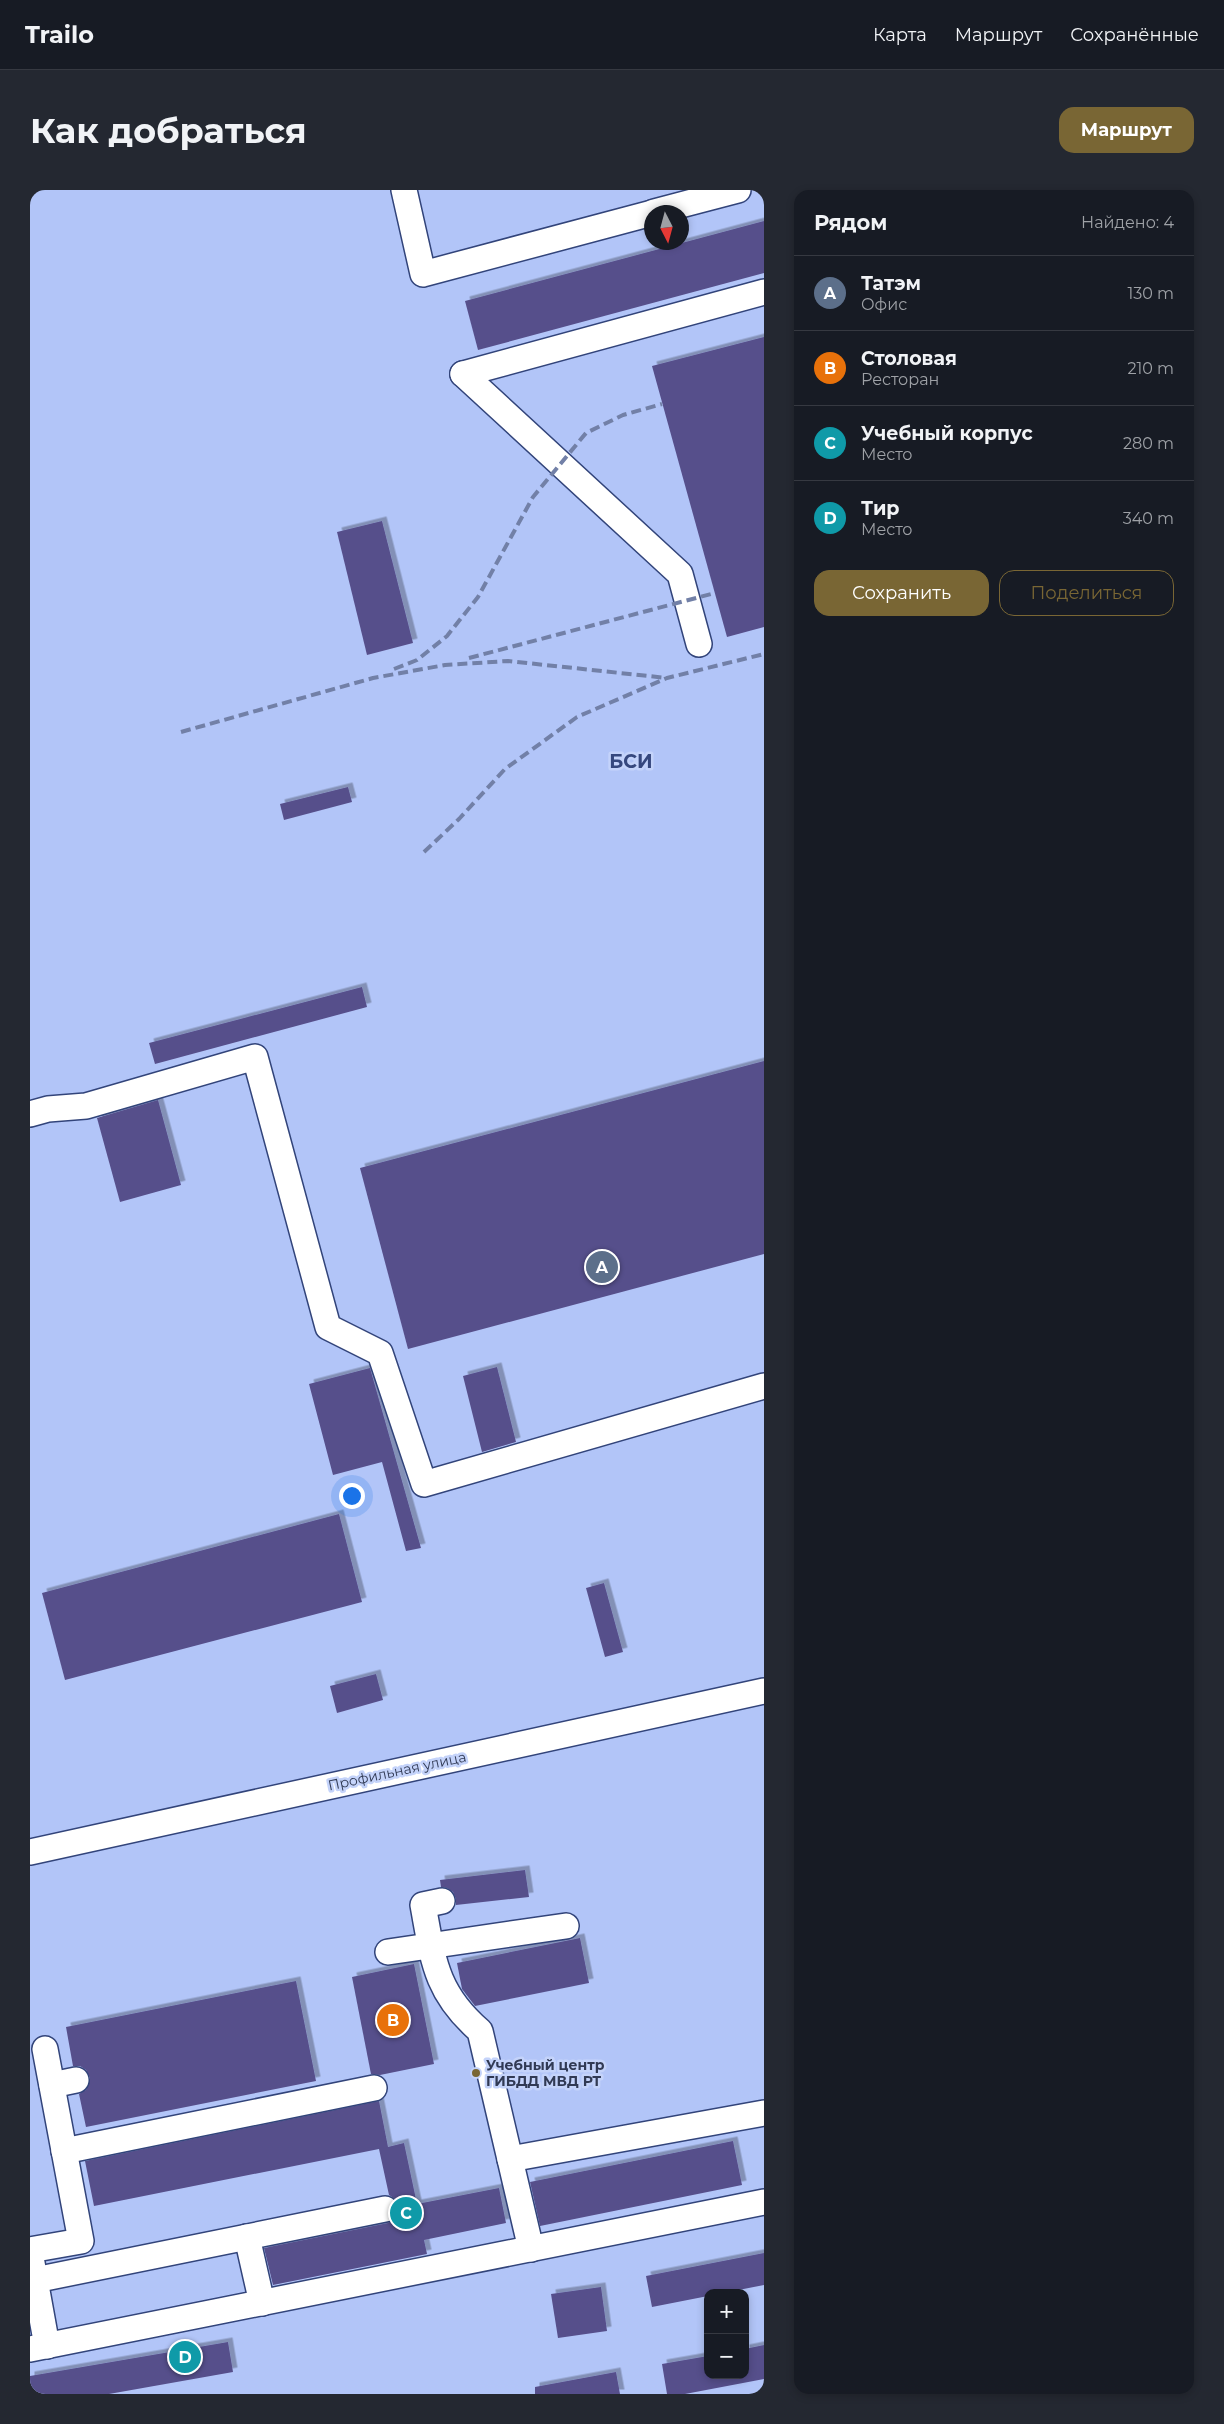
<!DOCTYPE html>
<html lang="ru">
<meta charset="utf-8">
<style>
:root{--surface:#171b24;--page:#242831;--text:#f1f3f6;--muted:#9ea1a6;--line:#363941;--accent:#796634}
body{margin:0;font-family:Montserrat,sans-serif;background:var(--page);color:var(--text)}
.controls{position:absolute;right:15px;bottom:15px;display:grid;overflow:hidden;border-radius:10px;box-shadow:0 2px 8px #0003}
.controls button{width:45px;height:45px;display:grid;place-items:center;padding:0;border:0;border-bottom:1px solid var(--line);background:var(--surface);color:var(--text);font:25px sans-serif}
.compass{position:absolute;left:614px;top:15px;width:45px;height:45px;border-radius:50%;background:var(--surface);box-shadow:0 2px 8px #0003;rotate:174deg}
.you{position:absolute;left:321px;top:1305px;width:18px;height:18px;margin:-12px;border:4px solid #fff;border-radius:50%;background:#1a73e8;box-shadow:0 0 0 8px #1a73e833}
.badge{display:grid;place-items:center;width:32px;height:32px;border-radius:50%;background:var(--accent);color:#fff;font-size:16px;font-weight:700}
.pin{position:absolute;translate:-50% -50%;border:2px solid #fff;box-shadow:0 1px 5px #0006}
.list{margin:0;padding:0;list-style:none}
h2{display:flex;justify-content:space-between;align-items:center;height:65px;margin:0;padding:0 20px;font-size:21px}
h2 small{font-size:16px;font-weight:400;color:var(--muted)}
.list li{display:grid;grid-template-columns:32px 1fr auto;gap:15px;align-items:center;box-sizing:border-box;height:75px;padding:0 20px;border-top:1px solid var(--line)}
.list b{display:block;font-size:19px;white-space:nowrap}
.list p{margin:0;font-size:16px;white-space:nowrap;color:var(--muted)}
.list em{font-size:16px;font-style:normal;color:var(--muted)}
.actions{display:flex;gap:10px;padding:15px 20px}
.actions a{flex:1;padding:11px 0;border:1px solid var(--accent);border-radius:15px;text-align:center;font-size:18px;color:var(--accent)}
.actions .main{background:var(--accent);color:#fff}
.map{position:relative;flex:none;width:734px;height:2204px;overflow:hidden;border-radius:15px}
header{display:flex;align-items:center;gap:30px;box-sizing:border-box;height:70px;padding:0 25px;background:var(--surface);border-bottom:1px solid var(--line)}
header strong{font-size:24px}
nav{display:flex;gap:28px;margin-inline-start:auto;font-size:18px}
.intro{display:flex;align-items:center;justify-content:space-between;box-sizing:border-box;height:120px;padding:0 30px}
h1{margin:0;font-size:35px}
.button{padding:12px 22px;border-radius:15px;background:var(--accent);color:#fff;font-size:18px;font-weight:700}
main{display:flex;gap:30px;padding:0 30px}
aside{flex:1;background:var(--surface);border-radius:15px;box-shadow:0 2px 8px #0003}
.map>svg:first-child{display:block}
.building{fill:#574f8b;filter:url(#shadow)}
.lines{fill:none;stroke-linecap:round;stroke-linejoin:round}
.minor-casing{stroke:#32447a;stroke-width:28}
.minor{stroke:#fff;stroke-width:25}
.rail{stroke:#7280a7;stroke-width:4;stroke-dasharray:10 5;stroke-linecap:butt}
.poi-dot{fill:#796634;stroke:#c4d3fa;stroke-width:2}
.labels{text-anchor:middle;stroke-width:5;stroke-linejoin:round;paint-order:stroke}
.street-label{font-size:14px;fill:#313a54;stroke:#c4d3fa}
.poi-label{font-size:14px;font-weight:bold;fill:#313a54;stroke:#c4d3fa;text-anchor:start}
.district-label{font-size:19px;font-weight:bold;fill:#36487e;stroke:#c4d3fa}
</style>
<header>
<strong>Trailo</strong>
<nav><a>Карта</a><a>Маршрут</a><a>Сохранённые</a></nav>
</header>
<div class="intro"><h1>Как добраться</h1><a class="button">Маршрут</a></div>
<main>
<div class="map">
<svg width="734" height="2204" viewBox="0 0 734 2204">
<defs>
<filter id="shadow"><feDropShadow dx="4.5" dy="-4.5" stdDeviation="0" flood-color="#0004"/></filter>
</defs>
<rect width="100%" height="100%" fill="#b2c5f8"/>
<!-- building -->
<g class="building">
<polygon points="734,31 734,83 448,160 435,111"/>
<polygon points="734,147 734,437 697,447 622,176"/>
<polygon points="352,331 383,453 337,465 307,342"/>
<polygon points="318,597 322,612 254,630 250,614"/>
<polygon points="332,797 337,817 125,874 119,853"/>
<polygon points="734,871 734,1064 378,1159 330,978"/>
<polygon points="128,910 151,995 90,1012 67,928"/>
<polygon points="467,1177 486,1252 452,1262 433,1186"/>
<polygon points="340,1178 391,1358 376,1361 352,1272 303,1285 279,1194"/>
<polygon points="309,1324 332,1412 35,1490 12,1403"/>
<polygon points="574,1393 593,1462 575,1467 556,1398"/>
<polygon points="346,1484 353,1510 307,1523 300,1496"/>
<polygon points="495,1680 499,1707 426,1715 426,1709 423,1702 417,1698 411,1697 410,1690"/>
<polygon points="550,1748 559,1793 445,1816 432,1799 427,1773"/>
<polygon points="384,1774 404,1874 350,1885 341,1884 322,1787"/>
<polygon points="266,1791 286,1891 56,1937 49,1904 56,1900 60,1888 56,1880 50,1876 43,1876 36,1837"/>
<polygon points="349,1911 358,1957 374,1953 387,2014 469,1998 476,2033 394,2050 397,2064 243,2095 234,2058 358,2033 365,2029 369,2023 369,2016 365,2009 359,2005 349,1959 64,2016 55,1971"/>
<polygon points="703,1951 712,1995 510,2036 500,1992"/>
<polygon points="734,2063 734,2095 693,2103 678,2103 678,2106 622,2117 616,2086"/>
<polygon points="571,2097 577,2141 528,2148 521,2104"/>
<polygon points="198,2152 203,2182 79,2204 0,2204 0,2186"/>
<polygon points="734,2155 734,2189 655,2204 637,2204 632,2174 678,2166 678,2185 715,2185 715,2159"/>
<polygon points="586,2182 590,2204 505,2204 505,2197"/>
</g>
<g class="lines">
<!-- minor casing -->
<g class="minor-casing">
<g id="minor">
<polyline points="374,0 393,84 622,23"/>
<polyline points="624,22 708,0"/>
<polyline points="433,184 650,384 669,454"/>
<polyline points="433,184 734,102"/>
<polyline points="0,924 18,919 56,916 225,867 298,1137 350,1163 394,1294 734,1196"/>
<polyline points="0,1662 734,1501"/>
<path d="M 412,1711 L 393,1715 C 403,1769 405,1802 450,1841 L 501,2059"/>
<polyline points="358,1762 536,1736"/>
<polyline points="22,1895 46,1890"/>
<polyline points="34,1961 344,1898"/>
<polyline points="480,1969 734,1923"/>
<polyline points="217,2047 232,2113"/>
<polyline points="0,2060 51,2051 15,1859"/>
<polyline points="2,2073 17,2156"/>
<polyline points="5,2090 355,2019"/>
<polyline points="0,2159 734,2012"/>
</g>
</g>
<!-- minor -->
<use href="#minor" class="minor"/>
<!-- rail -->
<g class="rail">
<polyline points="439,468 685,403"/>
<polyline points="364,479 387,470 417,446 448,407 503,307 556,243 593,225 632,214"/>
<polyline points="151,542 343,488 415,475 478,471 637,488"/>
<polyline points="394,662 429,629 475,579 547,527 637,488 734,464"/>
</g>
</g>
<!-- markers -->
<circle class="poi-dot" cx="446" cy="1883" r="5"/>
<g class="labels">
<!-- street labels -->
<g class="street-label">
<text transform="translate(367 1581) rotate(-12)" y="5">Профильная улица</text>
</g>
<!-- poi labels -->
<g class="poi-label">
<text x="456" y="1880">Учебный центр<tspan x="456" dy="16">ГИБДД МВД РТ</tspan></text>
</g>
<!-- district labels -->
<g class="district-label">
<text x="601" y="578">БСИ</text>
</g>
</g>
</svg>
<div class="controls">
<button>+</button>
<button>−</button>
</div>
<svg class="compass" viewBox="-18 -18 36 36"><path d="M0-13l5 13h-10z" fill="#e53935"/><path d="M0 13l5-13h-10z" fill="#9ea1a6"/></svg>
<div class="you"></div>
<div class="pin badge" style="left:572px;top:1077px;background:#5c6f8a">A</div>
<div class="pin badge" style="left:363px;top:1830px;background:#e8710a">B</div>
<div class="pin badge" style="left:376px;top:2023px;background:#0f9aa8">C</div>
<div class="pin badge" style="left:155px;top:2167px;background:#0f9aa8">D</div>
</div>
<aside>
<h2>Рядом<small>Найдено: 4</small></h2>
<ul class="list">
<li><span class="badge" style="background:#5c6f8a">A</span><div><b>Татэм</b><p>Офис</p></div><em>130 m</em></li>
<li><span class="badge" style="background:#e8710a">B</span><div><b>Столовая</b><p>Ресторан</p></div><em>210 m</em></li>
<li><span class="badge" style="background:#0f9aa8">C</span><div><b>Учебный корпус</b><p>Место</p></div><em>280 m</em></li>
<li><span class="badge" style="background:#0f9aa8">D</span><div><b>Тир</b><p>Место</p></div><em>340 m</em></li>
</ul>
<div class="actions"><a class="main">Сохранить</a><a>Поделиться</a></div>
</aside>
</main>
